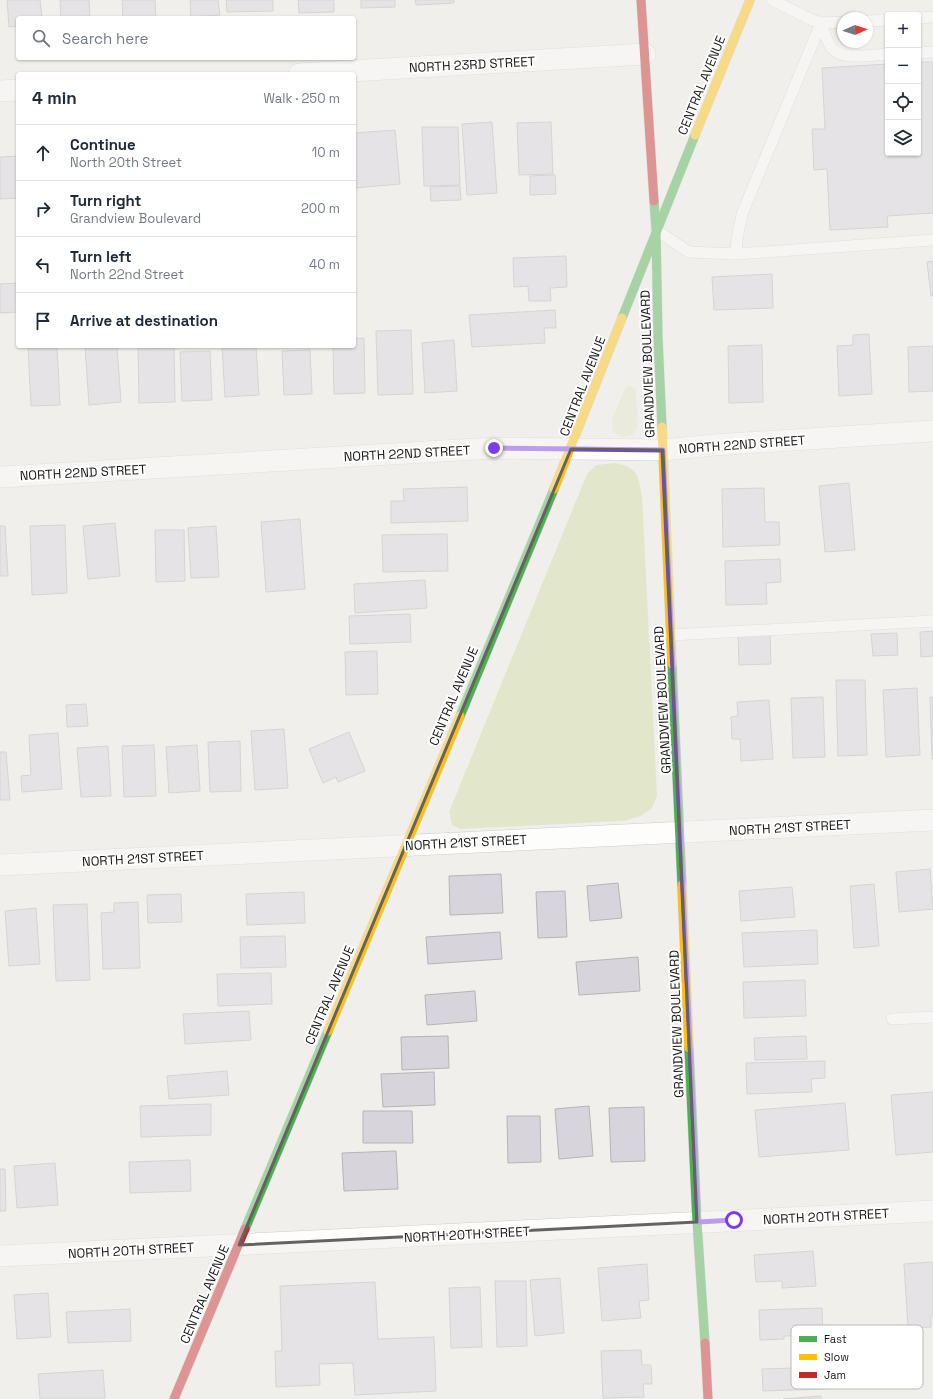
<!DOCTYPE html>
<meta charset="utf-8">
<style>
:root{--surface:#fff;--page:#f2f2f3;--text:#1f2937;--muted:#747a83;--line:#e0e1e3}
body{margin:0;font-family:"Space Grotesk",sans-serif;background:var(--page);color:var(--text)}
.controls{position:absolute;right:12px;top:12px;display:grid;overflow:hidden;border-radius:4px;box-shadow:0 1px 3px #0004}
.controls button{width:36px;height:36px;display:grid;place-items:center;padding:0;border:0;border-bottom:1px solid var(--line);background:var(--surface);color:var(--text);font:20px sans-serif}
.compass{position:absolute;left:837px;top:12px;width:36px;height:36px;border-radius:50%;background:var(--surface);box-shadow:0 1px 3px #0004;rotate:87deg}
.stop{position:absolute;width:12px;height:12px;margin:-9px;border:3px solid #7c3aed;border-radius:50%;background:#fff}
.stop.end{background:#7c3aed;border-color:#fff;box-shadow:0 1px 4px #0008}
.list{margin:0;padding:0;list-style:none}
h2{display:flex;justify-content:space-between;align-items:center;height:52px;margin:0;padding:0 16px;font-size:17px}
h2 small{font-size:13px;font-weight:400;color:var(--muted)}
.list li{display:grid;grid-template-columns:26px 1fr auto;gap:12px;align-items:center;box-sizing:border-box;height:56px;padding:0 16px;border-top:1px solid var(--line)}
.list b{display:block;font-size:15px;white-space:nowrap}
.list p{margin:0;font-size:13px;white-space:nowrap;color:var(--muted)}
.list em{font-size:13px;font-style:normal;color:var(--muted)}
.icon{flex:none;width:22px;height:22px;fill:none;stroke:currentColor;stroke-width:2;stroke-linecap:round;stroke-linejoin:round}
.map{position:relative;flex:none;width:933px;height:1399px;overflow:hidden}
.search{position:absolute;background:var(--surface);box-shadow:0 1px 3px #0004;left:16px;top:16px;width:340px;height:44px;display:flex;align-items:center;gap:10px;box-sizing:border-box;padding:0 14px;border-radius:4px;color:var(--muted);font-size:15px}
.panel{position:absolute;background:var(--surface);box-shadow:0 1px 3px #0004;left:16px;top:72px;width:340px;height:276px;border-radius:4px}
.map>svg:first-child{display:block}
.green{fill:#e2e7cb}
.building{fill:#d8d4dc;stroke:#b6b5b4}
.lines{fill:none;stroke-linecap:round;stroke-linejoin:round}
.lane-casing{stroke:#cecccb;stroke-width:12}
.street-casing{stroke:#cecccb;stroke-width:22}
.fast-casing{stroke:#cecccb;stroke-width:10}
.slow-casing{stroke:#cecccb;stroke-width:10}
.jam-casing{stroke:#cecccb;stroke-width:10}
.lane{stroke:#fdfdfc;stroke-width:11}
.street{stroke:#fdfdfc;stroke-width:21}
.fast{stroke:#4caf50;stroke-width:9}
.slow{stroke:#ffc107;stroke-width:9}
.jam{stroke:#c62828;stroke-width:9}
.route{stroke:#7c3aed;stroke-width:5}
.marked{fill:none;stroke:#656362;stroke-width:3;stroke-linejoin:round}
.labels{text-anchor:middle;stroke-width:4;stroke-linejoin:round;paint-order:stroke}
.street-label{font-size:13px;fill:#191817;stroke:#fff}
.key{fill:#fff;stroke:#babab9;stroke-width:1}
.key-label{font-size:11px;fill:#191817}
</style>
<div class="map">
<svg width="933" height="1399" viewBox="0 0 933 1399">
<rect width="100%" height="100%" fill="#f1efec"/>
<!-- green -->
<g class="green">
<polygon points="628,385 636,390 638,426 632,435 622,437 613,432 612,420 624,390"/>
<path d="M 615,463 C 638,468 638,474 642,496 L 657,796 L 652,808 L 641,816 L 623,821 L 460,829 L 452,825 L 449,812 L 587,474 L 596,465 Z"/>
</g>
<!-- building -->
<g class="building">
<polygon points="7,0 40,0 42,18 18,18 18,26 9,27"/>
<polygon points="60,0 89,0 90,16 61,18"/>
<polygon points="122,0 155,0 156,18 123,18"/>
<polygon points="190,0 218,0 220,15 191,17"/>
<polygon points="226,0 273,0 273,11 227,12"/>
<polygon points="298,0 334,0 334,12 299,13"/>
<polygon points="361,0 395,0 395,7 361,8"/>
<polygon points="415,0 454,0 454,3 416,5"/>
<polygon points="918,62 933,62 933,213 887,216 888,227 830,230 827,169 814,170 812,129 825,129 822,68 888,64 888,153 918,153"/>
<polygon points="492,122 497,193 467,195 462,124"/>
<polygon points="551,122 553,174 519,175 517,123"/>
<polygon points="422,127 458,127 460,185 424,186"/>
<polygon points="395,130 400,184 354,188 354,133"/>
<polygon points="18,156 18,198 0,199 0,157"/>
<polygon points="555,175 556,194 530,195 530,176"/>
<polygon points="460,186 461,200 431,201 430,187"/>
<polygon points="566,256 567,287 550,288 551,301 529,301 528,286 514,287 513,258"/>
<polygon points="933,261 933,296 931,296 927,262"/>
<polygon points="772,274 773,308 714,310 712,277"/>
<polygon points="18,283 18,312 0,313 0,284"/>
<polygon points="555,310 556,328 544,328 545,343 472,347 469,315"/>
<polygon points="411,330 413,394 378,395 376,331"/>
<polygon points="869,334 872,394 839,396 837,346 853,345 853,335"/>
<polygon points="364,338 365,393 334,394 333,346 354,346 354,339"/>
<polygon points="454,340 457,391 425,393 422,343"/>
<polygon points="762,345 763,402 729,403 728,346"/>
<polygon points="28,346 57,346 60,405 31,406"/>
<polygon points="85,346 117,346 121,402 89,405"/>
<polygon points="138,346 155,346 155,348 174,347 175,402 139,403"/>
<polygon points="222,346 256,346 259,395 225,397"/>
<polygon points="933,346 933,391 909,392 908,347"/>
<polygon points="310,350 312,394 284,395 282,351"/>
<polygon points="210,351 212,400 182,401 180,352"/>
<polygon points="849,483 855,550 825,552 819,486"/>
<polygon points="467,487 468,521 391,523 391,501 404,501 403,489"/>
<polygon points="764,488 765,522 779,522 780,545 723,547 722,489"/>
<polygon points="300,519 305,589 266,592 261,522"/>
<polygon points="115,523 120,576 88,579 83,526"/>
<polygon points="65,525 67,593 32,595 30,526"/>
<polygon points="0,526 5,526 8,576 0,576"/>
<polygon points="216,526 219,577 191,578 188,528"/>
<polygon points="155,530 184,530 185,581 156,582"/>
<polygon points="447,534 448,571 383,572 382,535"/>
<polygon points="780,559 781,582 766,583 767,604 726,605 725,561"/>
<polygon points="425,580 427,608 355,613 354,584"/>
<polygon points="410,614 411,642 350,644 349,616"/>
<polygon points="933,631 933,656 921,657 920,632"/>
<polygon points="897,633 898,655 873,656 871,634"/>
<polygon points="770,635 771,664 739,665 738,636"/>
<polygon points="377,651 378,694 346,695 345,652"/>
<polygon points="836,680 865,680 867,755 838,756"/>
<polygon points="917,688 920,755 886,757 883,690"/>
<polygon points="823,697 825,757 793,758 791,698"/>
<polygon points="930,697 933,697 933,759 932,759"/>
<polygon points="769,700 773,759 741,761 740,739 732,739 731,717 738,716 737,702"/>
<polygon points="86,704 88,726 67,727 66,705"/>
<polygon points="284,729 288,788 255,790 251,731"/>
<polygon points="349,732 365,771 338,782 336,777 323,783 309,749"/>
<polygon points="58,733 62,789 22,792 21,776 31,775 29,735"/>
<polygon points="240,741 241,791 210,792 208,742"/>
<polygon points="154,745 156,796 124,797 122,746"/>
<polygon points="197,745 200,791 169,793 166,747"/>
<polygon points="108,746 111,796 81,797 77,748"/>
<polygon points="0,752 6,752 10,800 0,800"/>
<polygon points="930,869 933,909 899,912 896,872"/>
<polygon points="501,874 503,913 450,915 449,876"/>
<polygon points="618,883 622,918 590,921 587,886"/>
<polygon points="874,884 879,946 854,948 850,886"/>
<polygon points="792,887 795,917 741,921 739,891"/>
<polygon points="565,891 567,937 538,938 536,892"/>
<polygon points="304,892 305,923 247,925 246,894"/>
<polygon points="181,894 182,922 148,923 147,895"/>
<polygon points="138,902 140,968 103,969 101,913 114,912 114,903"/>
<polygon points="87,904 90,980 56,981 53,905"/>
<polygon points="36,908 40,964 9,966 5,911"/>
<polygon points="817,930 818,964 744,967 742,933"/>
<polygon points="500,932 502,959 428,964 426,937"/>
<polygon points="285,936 286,967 241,968 240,937"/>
<polygon points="638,957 640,991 579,995 576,962"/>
<polygon points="271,973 272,1004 218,1006 217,974"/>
<polygon points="805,980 806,1016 744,1018 743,982"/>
<polygon points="475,991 477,1021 427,1025 425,995"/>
<polygon points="249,1011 251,1040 185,1044 183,1014"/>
<polygon points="448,1036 449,1068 402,1070 401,1037"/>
<polygon points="806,1036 807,1059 755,1060 754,1038"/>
<polygon points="825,1061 825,1078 811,1079 812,1092 747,1094 746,1063"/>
<polygon points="227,1071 229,1095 169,1099 167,1076"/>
<polygon points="434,1072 435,1105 383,1107 381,1074"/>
<polygon points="933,1092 933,1152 896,1155 891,1095"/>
<polygon points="845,1103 849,1150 759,1157 755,1110"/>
<polygon points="211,1104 211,1135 141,1137 140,1106"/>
<polygon points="589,1106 593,1156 559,1159 555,1109"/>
<polygon points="644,1107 645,1161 611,1162 609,1108"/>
<polygon points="363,1111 412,1111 413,1143 363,1143"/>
<polygon points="507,1116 540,1116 541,1162 508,1163"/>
<polygon points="396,1151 398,1189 344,1191 342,1153"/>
<polygon points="190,1160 191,1191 130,1193 129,1162"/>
<polygon points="55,1163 58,1205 17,1208 14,1166"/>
<polygon points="0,1169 5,1169 6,1211 0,1211"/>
<polygon points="813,1251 816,1286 782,1288 782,1281 756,1282 754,1255"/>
<polygon points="933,1262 933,1316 931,1316 931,1327 908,1328 904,1264"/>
<polygon points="647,1264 649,1300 639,1301 641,1318 602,1321 598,1268"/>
<polygon points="560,1278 564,1333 535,1336 530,1280"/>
<polygon points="495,1281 526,1281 527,1346 497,1347"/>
<polygon points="375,1282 378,1339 434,1337 436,1391 355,1395 353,1363 319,1364 320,1385 276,1387 275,1351 282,1351 280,1286"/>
<polygon points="480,1287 482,1347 451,1348 449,1288"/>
<polygon points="48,1293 51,1337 17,1339 14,1295"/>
<polygon points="822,1308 823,1335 784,1336 784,1339 760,1340 759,1310"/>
<polygon points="130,1309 131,1341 68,1343 66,1312"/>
<polygon points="641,1350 642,1365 651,1365 652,1384 643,1384 644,1397 603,1398 601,1351"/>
<polygon points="824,1367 825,1389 763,1391 762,1369"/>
<polygon points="103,1370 105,1399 40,1399 38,1374"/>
<polygon points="821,1396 821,1399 783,1399"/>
</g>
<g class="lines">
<!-- lane casing -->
<g class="lane-casing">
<g id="lane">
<polyline points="918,18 933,17"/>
<polyline points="867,21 888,20"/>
<path d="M 843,22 L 821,23 C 824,31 826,40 831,47 C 840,61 873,55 888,54"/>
<polyline points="918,53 933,52"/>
<polyline points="656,230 689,252 736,254 737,239 742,214 821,23 810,19 772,0"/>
<polyline points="736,254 933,240"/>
<polyline points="671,635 933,621"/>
<polyline points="892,1019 933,1017"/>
</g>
</g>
<!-- street casing -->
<g class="street-casing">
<g id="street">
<polyline points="299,74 645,54"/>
<polyline points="0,91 18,90"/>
<polyline points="0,477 494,448 663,450 714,445 933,431"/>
<polyline points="0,865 933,820"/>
<polyline points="0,1256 933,1211"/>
</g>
</g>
<!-- fast casing -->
<g class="fast-casing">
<g id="fast">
<polyline points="654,201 656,230 658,338 662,427"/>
<polyline points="622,318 695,135"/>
<polyline points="672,664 682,885"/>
<polyline points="460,716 554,489"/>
<polyline points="689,1048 697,1222 705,1343"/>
<polyline points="245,1229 328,1031"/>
</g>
</g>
<!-- slow casing -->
<g class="slow-casing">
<g id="slow">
<polyline points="695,135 750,0"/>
<polyline points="662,427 672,664"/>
<polyline points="554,489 622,318"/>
<polyline points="682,885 689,1048"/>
<polyline points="328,1031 460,716"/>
</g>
</g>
<!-- jam casing -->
<g class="jam-casing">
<g id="jam">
<polyline points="641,0 654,201"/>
<polyline points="705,1343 708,1399"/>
<polyline points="174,1399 245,1229"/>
</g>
</g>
<!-- lane -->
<use href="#lane" class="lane"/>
<!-- street -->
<use href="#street" class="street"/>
<!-- fast -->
<use href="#fast" class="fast"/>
<!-- slow -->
<use href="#slow" class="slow"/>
<!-- jam -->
<use href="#jam" class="jam"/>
</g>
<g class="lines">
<!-- route -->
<polyline class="route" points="494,448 663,450 698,1222 734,1220"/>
</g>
<!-- marked area -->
<path d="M0 0H933V1399H0ZM 571,449 L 663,450 L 697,1222 L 239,1245 Z" fill="#f1efec" fill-opacity=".55" fill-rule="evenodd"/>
<path class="marked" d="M 571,449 L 663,450 L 697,1222 L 239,1245 Z"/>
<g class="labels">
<!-- street labels -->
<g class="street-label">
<text transform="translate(472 64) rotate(-3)" y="5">NORTH 23RD STREET</text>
<text transform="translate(701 85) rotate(-68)" y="5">CENTRAL AVENUE</text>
<text transform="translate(647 364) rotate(-92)" y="5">GRANDVIEW BOULEVARD</text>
<text transform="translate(582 386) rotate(-69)" y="5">CENTRAL AVENUE</text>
<text transform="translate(742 444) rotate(-4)" y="5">NORTH 22ND STREET</text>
<text transform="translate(407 453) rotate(-3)" y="5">NORTH 22ND STREET</text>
<text transform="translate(83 472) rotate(-3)" y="5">NORTH 22ND STREET</text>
<text transform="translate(453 696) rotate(-67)" y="5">CENTRAL AVENUE</text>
<text transform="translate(662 700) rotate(-93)" y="5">GRANDVIEW BOULEVARD</text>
<text transform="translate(790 827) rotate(-3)" y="5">NORTH 21ST STREET</text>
<text transform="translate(466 842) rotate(-3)" y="5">NORTH 21ST STREET</text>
<text transform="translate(143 858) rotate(-3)" y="5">NORTH 21ST STREET</text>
<text transform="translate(329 995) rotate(-67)" y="5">CENTRAL AVENUE</text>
<text transform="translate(676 1024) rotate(-92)" y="5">GRANDVIEW BOULEVARD</text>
<text transform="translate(826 1216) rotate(-3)" y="5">NORTH 20TH STREET</text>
<text transform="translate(467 1234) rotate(-3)" y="5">NORTH 20TH STREET</text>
<text transform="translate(131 1250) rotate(-3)" y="5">NORTH 20TH STREET</text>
<text transform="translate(204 1294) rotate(-67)" y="5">CENTRAL AVENUE</text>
</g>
</g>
<!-- legend -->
<rect x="791" y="1325" width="132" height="64" rx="6" class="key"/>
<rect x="799" y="1336" width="18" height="6" fill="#4caf50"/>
<rect x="799" y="1354" width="18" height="6" fill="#ffc107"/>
<rect x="799" y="1372" width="18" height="6" fill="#c62828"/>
<g class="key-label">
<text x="824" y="1343">Fast</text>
<text x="824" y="1361">Slow</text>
<text x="824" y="1379">Jam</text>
</g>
</svg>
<div class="controls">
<button>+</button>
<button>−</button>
<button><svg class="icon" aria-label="locate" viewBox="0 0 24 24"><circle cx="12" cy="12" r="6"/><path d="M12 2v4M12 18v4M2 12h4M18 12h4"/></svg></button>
<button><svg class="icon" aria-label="layers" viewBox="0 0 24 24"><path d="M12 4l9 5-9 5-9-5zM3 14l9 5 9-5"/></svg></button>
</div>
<svg class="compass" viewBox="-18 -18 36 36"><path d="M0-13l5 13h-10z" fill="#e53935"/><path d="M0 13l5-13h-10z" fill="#747a83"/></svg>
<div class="stop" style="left:734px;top:1220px"></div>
<div class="stop end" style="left:494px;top:448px"></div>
<div class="search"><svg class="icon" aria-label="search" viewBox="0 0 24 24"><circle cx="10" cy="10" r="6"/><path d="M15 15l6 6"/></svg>Search here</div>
<section class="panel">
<h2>4 min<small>Walk · 250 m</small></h2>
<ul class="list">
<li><svg class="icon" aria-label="ahead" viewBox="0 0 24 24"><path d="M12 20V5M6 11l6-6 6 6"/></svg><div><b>Continue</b><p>North 20th Street</p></div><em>10 m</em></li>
<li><svg class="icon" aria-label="right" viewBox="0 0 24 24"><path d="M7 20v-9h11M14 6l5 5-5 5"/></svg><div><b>Turn right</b><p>Grandview Boulevard</p></div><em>200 m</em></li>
<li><svg class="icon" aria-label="left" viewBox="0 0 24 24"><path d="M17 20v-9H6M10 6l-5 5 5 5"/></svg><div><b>Turn left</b><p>North 22nd Street</p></div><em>40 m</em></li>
<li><svg class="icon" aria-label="arrive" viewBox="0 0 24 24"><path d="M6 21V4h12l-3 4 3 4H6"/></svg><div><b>Arrive at destination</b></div></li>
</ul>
</section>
</div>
